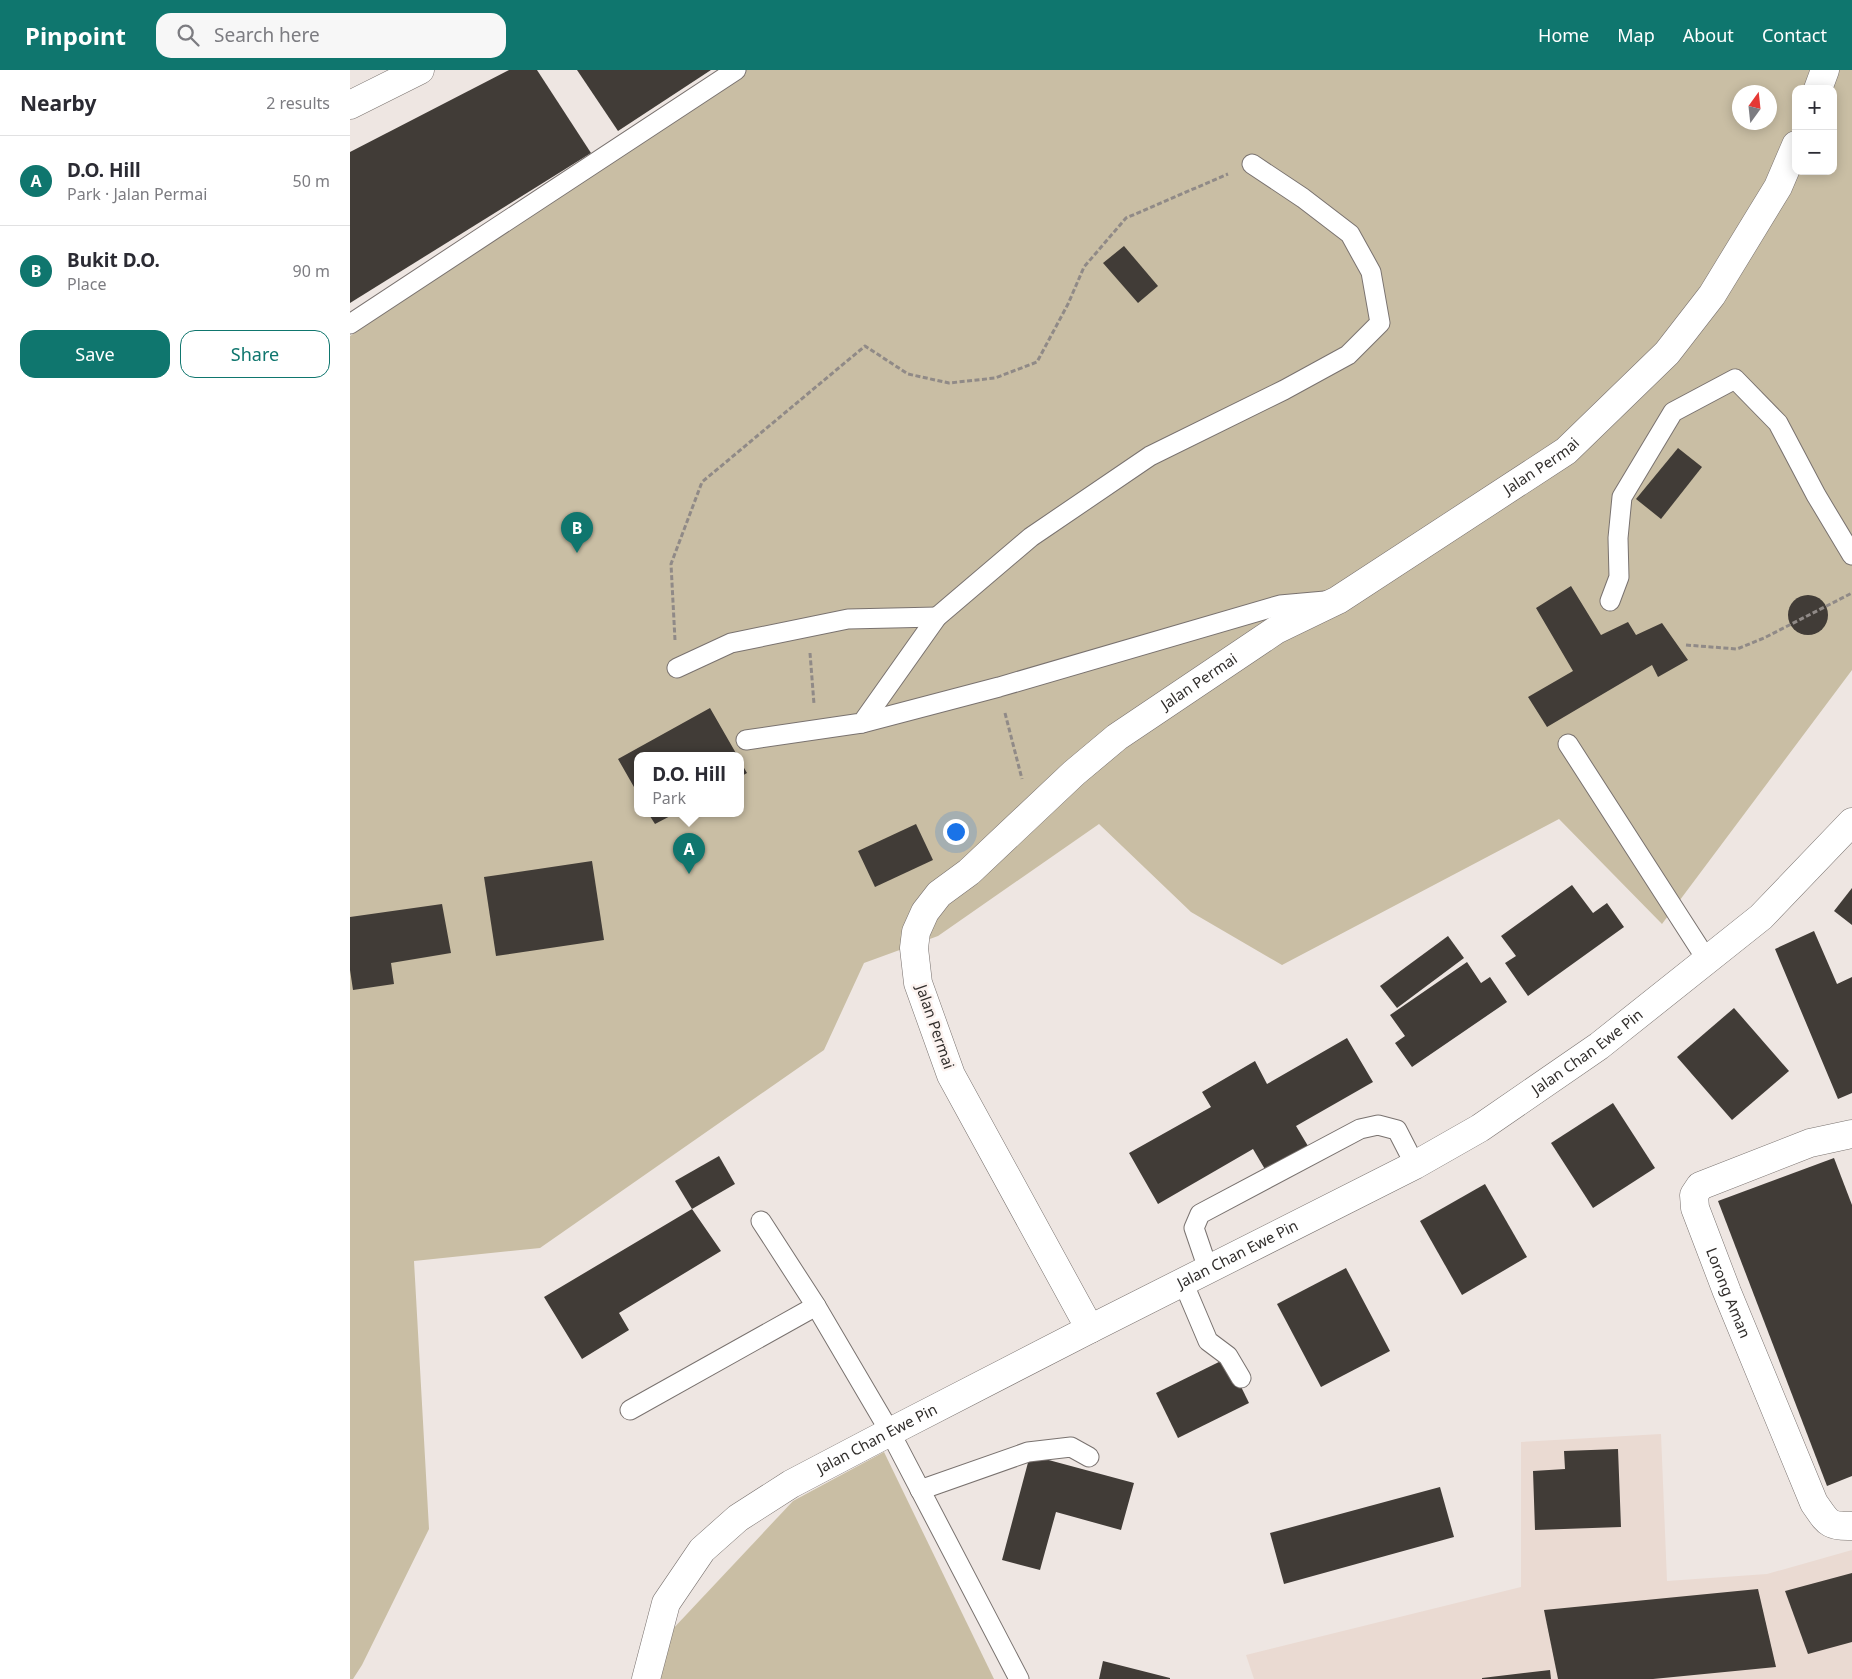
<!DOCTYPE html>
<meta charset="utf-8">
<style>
:root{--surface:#fff;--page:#f7f7f7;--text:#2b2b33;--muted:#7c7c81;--line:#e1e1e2;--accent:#0f766e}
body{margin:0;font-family:"Noto Sans",sans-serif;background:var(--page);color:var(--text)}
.controls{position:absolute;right:15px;top:15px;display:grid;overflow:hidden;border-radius:10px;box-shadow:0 2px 12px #0003}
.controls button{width:45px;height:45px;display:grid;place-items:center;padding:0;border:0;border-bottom:1px solid var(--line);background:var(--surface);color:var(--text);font:25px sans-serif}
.compass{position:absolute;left:1382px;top:15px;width:45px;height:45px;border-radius:50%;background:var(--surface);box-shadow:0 2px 12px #0003;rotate:15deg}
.you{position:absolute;left:605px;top:761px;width:18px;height:18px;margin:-12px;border:4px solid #fff;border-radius:50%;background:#1a73e8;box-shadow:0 0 0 8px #1a73e833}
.badge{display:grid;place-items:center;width:32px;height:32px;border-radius:50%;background:var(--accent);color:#fff;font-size:16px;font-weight:700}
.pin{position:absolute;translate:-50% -41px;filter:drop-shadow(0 1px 2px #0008)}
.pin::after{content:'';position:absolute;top:26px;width:18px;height:15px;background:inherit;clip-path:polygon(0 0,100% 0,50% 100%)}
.popup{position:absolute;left:284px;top:682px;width:110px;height:65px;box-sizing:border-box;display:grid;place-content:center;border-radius:10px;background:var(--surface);filter:drop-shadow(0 1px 4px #0005);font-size:16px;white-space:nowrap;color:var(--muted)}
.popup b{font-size:19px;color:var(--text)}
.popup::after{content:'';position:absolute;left:50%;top:100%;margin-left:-10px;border:10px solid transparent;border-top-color:var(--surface)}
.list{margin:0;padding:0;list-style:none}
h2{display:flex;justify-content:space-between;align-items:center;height:65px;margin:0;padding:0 20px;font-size:21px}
h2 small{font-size:16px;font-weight:400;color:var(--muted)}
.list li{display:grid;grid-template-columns:32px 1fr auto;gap:15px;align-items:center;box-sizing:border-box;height:90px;padding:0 20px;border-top:1px solid var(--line)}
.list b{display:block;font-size:19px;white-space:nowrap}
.list p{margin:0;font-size:16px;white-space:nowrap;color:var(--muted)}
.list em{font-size:16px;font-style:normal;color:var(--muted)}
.actions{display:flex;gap:10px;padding:15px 20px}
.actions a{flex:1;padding:11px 0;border:1px solid var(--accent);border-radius:15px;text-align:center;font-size:18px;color:var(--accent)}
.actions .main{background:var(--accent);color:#fff}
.icon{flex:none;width:28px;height:28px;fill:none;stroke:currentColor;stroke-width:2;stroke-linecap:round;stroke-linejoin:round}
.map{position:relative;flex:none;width:1502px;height:1609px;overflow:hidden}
header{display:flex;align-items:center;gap:30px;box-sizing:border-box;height:70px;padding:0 25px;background:var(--accent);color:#fff}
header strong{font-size:24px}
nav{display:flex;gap:28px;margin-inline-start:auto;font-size:18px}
.search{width:350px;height:45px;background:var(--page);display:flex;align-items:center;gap:12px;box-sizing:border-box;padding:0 18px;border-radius:15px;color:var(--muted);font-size:19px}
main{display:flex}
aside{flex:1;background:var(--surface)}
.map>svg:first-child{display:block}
.built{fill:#eadad2}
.green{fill:#c9bea4;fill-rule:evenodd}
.building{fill:#413c37}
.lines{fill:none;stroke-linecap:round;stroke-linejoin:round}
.service-casing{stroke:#79726f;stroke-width:21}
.minor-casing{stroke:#79726f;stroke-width:29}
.path{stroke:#908a87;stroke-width:3;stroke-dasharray:5 2.5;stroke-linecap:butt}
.service{stroke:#fff;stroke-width:19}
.minor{stroke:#fff;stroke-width:28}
.labels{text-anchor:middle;stroke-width:5;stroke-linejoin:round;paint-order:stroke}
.street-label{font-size:15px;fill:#312e2c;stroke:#fcf3f0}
</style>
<header>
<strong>Pinpoint</strong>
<div class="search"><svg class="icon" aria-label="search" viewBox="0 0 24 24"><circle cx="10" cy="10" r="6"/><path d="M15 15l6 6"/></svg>Search here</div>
<nav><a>Home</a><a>Map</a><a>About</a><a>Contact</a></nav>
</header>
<main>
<aside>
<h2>Nearby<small>2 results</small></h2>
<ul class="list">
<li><span class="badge">A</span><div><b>D.O. Hill</b><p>Park · Jalan Permai</p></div><em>50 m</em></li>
<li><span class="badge">B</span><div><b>Bukit D.O.</b><p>Place</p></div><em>90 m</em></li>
</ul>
<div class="actions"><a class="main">Save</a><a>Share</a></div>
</aside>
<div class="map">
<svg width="1502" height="1609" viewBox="0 0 1502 1609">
<rect width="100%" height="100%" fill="#eee6e2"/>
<!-- built -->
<polygon class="built" points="1311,1364 1317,1511 1417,1504 1502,1480 1502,1609 904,1609 896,1585 1171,1517 1171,1372"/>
<!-- green -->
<g class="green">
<path d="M 393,0 L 1502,0 L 1502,600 L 1312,854 L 1209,749 L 932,895 L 841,842 L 749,754 L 588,866 L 514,893 L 474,980 L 190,1178 L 64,1191 L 79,1459 L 12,1595 L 3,1609 L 0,1609 L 0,266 ZM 1446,19 L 1483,19 L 1483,101 L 1446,101 ZM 1390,22 L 1420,22 L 1420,52 L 1390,52 ZM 288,685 L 390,685 L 390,743 L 288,743 Z"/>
<polygon points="534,1382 644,1609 310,1609 320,1562 443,1431"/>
</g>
<!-- building -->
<g class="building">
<polygon points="159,0 187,0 241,83 0,233 0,82"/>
<polygon points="227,0 361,0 268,61"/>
<polygon points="774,176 808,216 788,233 753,193"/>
<polygon points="1328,378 1352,397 1311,449 1286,429"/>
<polygon points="1221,516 1251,565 1278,552 1286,565 1312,553 1338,590 1308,607 1302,595 1197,657 1178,627 1223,601 1186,538"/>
<circle cx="1458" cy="545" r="20"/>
<polygon points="360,638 387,685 288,685 288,724 268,689"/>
<polygon points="390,691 397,703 390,707"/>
<polygon points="298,743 326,743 305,754"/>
<polygon points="566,754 583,790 525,817 508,781"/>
<polygon points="242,791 254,870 146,886 134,807"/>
<polygon points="1222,815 1243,843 1257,833 1274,857 1178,926 1155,893 1166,886 1151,866"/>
<polygon points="1502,818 1502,855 1484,841"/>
<polygon points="92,834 101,883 41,893 44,914 3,920 0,900 0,847"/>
<polygon points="1464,861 1487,914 1502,907 1502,1023 1488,1029 1425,879"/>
<polygon points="1098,866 1114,888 1047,938 1030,916"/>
<polygon points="1117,892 1131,913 1140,907 1157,932 1062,997 1045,973 1055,966 1040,945"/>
<polygon points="1384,938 1439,1001 1382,1050 1327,987"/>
<polygon points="997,968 1023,1012 946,1056 958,1076 916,1101 903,1079 808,1134 779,1083 861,1037 852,1022 905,991 917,1014"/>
<polygon points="1263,1033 1305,1098 1243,1138 1201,1073"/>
<polygon points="369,1086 385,1114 342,1139 325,1111"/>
<polygon points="1484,1088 1502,1135 1502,1406 1477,1416 1368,1131"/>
<polygon points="1135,1114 1177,1187 1112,1225 1070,1151"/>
<polygon points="342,1139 371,1181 269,1243 279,1260 232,1289 194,1227"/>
<polygon points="996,1198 1040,1281 971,1317 927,1234"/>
<polygon points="877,1288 899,1333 828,1368 806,1323"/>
<polygon points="1268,1379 1271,1457 1185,1460 1183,1401 1215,1399 1214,1381"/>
<polygon points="680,1385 784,1413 771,1460 706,1442 690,1500 652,1490"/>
<polygon points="1090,1417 1104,1467 934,1514 920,1463"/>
<polygon points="1502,1503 1502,1572 1458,1584 1435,1521"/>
<polygon points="1408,1519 1426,1597 1303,1609 1208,1609 1194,1540"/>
<polygon points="753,1591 820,1608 820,1609 749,1609"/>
<polygon points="1200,1600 1201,1609 1132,1609 1132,1608"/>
</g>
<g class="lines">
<!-- service casing -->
<g class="service-casing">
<g id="service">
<polyline points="0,254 386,0"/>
<polyline points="1260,531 1269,507 1268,468 1272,427 1323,342 1385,309 1428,353 1466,425 1502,485"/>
<polyline points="327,598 381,573 498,549 587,547"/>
<polyline points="512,653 649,617 930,535 975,531"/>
<polyline points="396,670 512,653 587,547 681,467 800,386 934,320 998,285 1030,253 1021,202 1000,164 953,128 902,94"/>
<polyline points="1218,674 1357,890"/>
<polyline points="411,1151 466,1236 540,1362 669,1609"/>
<polyline points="858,1199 844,1158 850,1144 1010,1059 1028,1055 1047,1060 1065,1095"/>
<polyline points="833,1212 858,1271 878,1286 891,1308"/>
<polyline points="280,1340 466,1236"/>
<polyline points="570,1420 678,1382 721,1377 739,1387"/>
</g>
</g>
<!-- minor casing -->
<g class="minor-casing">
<g id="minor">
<polyline points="1468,19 1475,0"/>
<polyline points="0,35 70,0"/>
<path id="s1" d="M 1502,1064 L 1460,1073 L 1350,1116 L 1344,1125 L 1345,1138 L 1377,1222 L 1464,1433 C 1477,1451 1477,1457 1502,1456"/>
<path id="s2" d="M 740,1259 L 601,1005 L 568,913 L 564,878 L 566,862 L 575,842 L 589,824 L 619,802 L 724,703 L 767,667 L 926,560 L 988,530 L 1216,381 L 1317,283 L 1362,225 L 1428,117 L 1446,75"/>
<path id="s3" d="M 296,1609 L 316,1533 L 352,1480 L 388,1448 L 441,1414 L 540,1362 L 740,1259 L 1065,1095 L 1130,1058 L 1249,976 L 1411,847 L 1502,752"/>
</g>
</g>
<!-- path -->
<g class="path">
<polyline points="325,570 321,494 352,412 515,276 558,304 599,313 645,308 687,292 718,234 734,197 776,148 878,104"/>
<polyline points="1336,575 1387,579 1414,568 1502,523"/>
<polyline points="460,583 464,634"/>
<polyline points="655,643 672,709"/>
</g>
<!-- service -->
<use href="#service" class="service"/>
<!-- minor -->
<use href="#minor" class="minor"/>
</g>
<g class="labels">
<!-- street labels -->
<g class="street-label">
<text dy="5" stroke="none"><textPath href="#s2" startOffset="1225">Jalan Permai</textPath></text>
<text dy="5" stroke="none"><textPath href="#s2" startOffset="820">Jalan Permai</textPath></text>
<text transform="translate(585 957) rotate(71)" y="5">Jalan Permai</text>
<text dy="5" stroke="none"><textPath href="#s3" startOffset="1161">Jalan Chan Ewe Pin</textPath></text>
<text dy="5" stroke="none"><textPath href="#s3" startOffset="756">Jalan Chan Ewe Pin</textPath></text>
<text dy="5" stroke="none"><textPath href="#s1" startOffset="276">Lorong Aman</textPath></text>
<text dy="5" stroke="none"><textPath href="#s3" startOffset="351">Jalan Chan Ewe Pin</textPath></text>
</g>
</g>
</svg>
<div class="controls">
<button>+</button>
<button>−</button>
</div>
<svg class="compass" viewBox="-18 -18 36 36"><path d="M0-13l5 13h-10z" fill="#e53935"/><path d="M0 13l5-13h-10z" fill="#7c7c81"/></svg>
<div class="you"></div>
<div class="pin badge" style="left:339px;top:804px">A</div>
<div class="popup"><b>D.O. Hill</b>Park</div>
<div class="pin badge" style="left:227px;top:483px">B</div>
</div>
</main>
